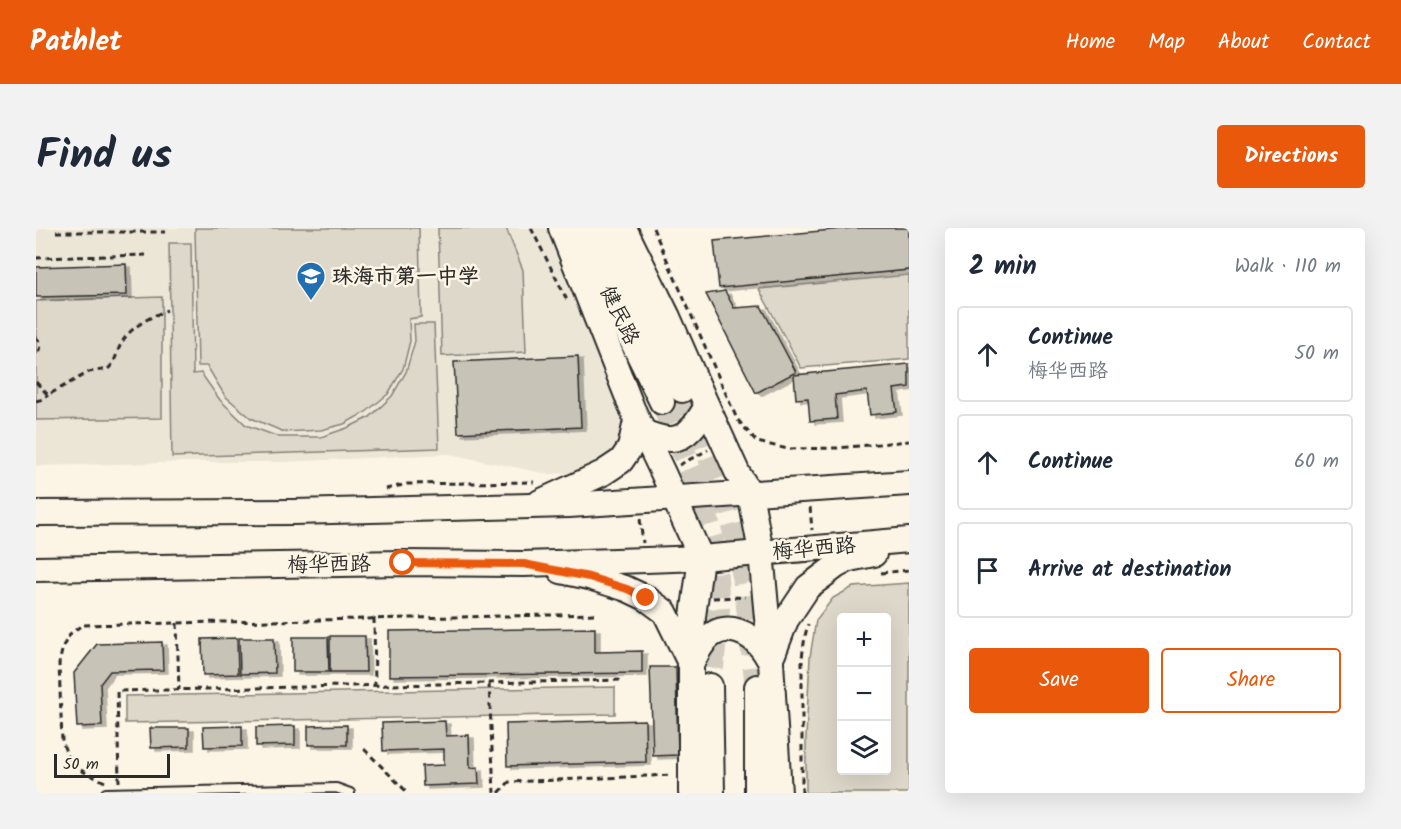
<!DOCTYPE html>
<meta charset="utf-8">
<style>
:root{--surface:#fff;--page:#f2f2f3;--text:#1f2937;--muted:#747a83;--line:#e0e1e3;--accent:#ea580c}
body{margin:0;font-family:Kalam,"LXGW WenKai TC",sans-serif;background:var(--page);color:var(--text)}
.controls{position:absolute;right:18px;bottom:18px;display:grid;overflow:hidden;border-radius:6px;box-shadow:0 6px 24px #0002}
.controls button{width:54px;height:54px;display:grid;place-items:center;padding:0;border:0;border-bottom:2px solid var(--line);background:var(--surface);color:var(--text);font:30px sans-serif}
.scale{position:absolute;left:18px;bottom:15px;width:116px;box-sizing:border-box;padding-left:6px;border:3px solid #2b2b2b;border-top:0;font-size:16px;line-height:21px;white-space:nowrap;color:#2b2b2b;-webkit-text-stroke:4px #fcf5e5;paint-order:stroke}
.stop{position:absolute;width:18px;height:18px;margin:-14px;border:4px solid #ea580c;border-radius:50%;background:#fff}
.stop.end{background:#ea580c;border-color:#fff;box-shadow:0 2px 6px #0008}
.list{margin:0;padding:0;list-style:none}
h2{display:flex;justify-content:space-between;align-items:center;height:78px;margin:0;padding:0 24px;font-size:26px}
h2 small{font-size:20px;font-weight:400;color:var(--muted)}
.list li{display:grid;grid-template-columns:39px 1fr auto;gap:18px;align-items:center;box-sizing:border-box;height:96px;margin:0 12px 12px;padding:0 12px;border:2px solid var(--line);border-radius:6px}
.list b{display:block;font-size:22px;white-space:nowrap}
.list p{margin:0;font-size:20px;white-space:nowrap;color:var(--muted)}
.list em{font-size:20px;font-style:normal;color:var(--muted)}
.actions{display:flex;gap:12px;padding:18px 24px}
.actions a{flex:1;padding:14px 0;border:2px solid var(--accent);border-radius:6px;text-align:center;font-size:21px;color:var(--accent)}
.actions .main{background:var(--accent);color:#fff}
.icon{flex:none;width:33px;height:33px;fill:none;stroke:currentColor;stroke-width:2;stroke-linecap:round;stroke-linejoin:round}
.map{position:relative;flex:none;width:873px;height:565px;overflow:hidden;border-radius:6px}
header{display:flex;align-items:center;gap:36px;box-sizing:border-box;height:84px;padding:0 30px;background:var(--accent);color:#fff}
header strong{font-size:28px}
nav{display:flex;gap:33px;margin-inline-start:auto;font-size:21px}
.intro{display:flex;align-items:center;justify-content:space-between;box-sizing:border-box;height:144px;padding:0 36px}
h1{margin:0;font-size:42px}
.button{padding:15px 27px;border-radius:6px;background:var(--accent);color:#fff;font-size:21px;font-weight:700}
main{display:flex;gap:36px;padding:0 36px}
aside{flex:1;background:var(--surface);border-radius:6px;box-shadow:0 6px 24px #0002}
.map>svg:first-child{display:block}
.built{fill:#ece6d7}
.green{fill:#ded8ca;stroke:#84827a;stroke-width:1.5;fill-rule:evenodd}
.building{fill:#c8c3b7;stroke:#2b2b2b;stroke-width:1.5;filter:url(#shadow)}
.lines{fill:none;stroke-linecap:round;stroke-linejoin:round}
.primary-tunnel{stroke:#d2cdc0;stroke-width:24;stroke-dasharray:24 12;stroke-linecap:butt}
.lane-casing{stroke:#2b2b2b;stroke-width:12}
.primary-casing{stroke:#2b2b2b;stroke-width:28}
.path{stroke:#2b2b2b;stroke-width:3;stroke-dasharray:6 4.5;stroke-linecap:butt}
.lane{stroke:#fcf5e5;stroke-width:8}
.primary{stroke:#fcf5e5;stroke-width:24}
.route{stroke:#ea580c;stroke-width:8}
.labels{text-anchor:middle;stroke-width:5;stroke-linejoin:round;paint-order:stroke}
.poi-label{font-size:21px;font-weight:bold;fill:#2b2b2b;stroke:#fcf5e5;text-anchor:start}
.street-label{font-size:21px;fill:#2b2b2b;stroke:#fcf5e5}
</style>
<header>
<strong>Pathlet</strong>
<nav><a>Home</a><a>Map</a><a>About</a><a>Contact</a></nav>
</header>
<div class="intro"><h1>Find us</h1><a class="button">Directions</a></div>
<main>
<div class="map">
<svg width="873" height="565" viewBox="0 0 873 565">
<defs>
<filter id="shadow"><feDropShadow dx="5" dy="3" stdDeviation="0" flood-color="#0004"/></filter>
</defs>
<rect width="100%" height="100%" fill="#fcf5e5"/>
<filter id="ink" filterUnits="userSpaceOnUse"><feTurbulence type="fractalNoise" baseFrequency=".0167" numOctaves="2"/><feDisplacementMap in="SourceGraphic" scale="12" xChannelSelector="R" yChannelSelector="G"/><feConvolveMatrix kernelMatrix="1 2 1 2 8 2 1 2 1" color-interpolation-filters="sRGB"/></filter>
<g filter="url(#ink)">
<!-- built -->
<polygon class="built" points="0,0 514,0 594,194 587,218 552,244 512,246 412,226 249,234 161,234 0,238"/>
<!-- green -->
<g class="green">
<polygon points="159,0 383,0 385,89 373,91 374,113 367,141 352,166 330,184 308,196 285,202 248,204 215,190 189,168 171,138 162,138"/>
<polygon points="402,0 470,0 487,42 490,124 406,128"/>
<polygon points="133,15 155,15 157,146 165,145 184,172 210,197 243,209 285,209 311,200 334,189 356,168 370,144 379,113 378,96 398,96 403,220 136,229"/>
<polygon points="873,47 873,131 765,140 723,61"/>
<polygon points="126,69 126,190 0,192 0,73"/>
<path d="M 873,355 L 873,565 L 770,565 L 770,509 L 774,429 L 780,392 L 797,370 L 817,359 ZM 806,389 L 850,389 L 850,542 L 806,542 Z"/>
<polygon points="579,459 579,486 89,495 89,468"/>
</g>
<!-- building -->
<g class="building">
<polygon points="817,0 873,0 873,42 683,60 678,13"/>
<polygon points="90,36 91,67 0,69 0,39"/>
<polygon points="689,63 698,80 725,78 760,144 720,165 670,66"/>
<polygon points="542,128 545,199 422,205 418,134"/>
<polygon points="873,136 873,159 858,161 861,184 834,187 831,163 799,167 801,191 774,193 772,170 760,171 758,147"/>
<polygon points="559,400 559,424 606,423 606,445 353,448 353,403"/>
<polygon points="294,408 329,408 330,444 294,444"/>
<polygon points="257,409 292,409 293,444 257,444"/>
<polygon points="201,410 202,446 167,447 166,411"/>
<polygon points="203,410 238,410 239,445 204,446"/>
<polygon points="126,414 127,442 74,443 64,456 66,498 41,499 38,445 61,416"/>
<polygon points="614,439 640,439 642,527 617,528"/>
<polygon points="609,492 610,534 471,538 470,496"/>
<polygon points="409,493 410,508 433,507 434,540 442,539 443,556 387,558 386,538 408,537 408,521 347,523 346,495"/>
<polygon points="311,497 311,517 272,517 272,498"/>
<polygon points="206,498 206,518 168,519 167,499"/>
<polygon points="259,498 259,517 220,518 220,499"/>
<polygon points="114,500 153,500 153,519 115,520"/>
</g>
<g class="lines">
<!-- primary-tunnel -->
<g class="primary-tunnel">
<path d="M 646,162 C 667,212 689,261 701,313 C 712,361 715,410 721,459"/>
<polyline points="626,174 648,225 668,279 678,321 682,381 674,458"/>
</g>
<!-- lane casing -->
<g class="lane-casing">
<polyline id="lane" points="70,565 300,560 314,565"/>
</g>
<!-- primary casing -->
<g class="primary-casing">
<g id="primary">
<polyline points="525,0 596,180 627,245 665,330 657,388 655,437 655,565"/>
<polyline points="541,0 626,174"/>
<polyline points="566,0 646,162"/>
<polyline points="588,0 632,89 671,178 702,246 714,265 725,324 735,434 743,565"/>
<path d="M 607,204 C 616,207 627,212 636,211 C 653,210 663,191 671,178"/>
<polyline points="504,274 567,245 585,233 594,220 600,193 598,185"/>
<polyline points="0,285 258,284 533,277 873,255"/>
<polyline points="0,341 367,335 488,336 610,332 665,330 873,312"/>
<polyline points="525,343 553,349 591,361 610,370 629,384 654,435"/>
<polyline points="737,426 750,392 772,359 800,338 813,331 838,326"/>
<path d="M 655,437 C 660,426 667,412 677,406 C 693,396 713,405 724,418 C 729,423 731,429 735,434"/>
<polyline points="674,458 676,565"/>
<polyline points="721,565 721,459"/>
</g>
</g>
<!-- path -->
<g class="path">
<polyline points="495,0 532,74"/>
<polyline points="617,0 701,191 721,214 752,221 802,220 873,213"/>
<polyline points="20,4 130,4"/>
<polyline points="0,30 110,27"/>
<path d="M 0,109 C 5,115 5,121 0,127"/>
<path d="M 0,154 L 12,167 L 53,144 L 72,141 C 80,134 80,125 85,116 C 94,99 114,89 131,82"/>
<polyline points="0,173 7,171 12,167"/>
<polyline points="643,237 672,222"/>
<polyline points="350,261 371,256 498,254"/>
<polyline points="774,279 776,302"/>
<polyline points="604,291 607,315"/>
<polyline points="845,345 873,342"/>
<polyline points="677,370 709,369"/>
<polyline points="338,390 339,458"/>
<polyline points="141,395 143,462"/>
<polyline points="453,455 458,565"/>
<polyline points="328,521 372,565"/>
<polyline points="69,554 52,546 41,540 31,527 26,513 23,436 27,418 35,405 46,397 562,386"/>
<polyline points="83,554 81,463 586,452"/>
<polyline points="463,565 473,554 636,547"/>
<polyline points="766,565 766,430 769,408 772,396"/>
</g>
<!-- lane -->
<use href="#lane" class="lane"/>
<!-- primary -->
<use href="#primary" class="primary"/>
</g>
</g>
<g class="lines" filter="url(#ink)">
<!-- route -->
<polyline class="route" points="367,335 488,336 553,349 591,361 610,370"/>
</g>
<!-- icons -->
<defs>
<g id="school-pin" transform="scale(1.5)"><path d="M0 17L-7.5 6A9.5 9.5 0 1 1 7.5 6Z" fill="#1f6fb2" stroke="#fcf5e5"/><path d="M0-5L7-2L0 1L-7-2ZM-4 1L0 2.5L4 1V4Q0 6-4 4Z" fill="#fff"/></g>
</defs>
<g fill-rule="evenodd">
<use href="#school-pin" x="275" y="48"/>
</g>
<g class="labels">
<!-- poi labels -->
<g class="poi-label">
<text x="296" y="55">珠海市第一中学</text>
</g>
<!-- street labels -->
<g class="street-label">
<text transform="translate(584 87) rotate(64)" y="7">健民路</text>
<text transform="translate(778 320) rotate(-5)" y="7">梅华西路</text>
<text transform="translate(293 336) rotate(-1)" y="7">梅华西路</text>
</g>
</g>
</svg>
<div class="controls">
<button>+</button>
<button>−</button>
<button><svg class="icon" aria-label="layers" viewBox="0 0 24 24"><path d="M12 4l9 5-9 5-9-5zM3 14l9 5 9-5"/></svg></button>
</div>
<div class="scale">50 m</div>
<div class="stop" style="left:367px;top:335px"></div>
<div class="stop end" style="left:610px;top:370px"></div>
</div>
<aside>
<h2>2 min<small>Walk · 110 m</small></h2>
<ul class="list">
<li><svg class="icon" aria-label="ahead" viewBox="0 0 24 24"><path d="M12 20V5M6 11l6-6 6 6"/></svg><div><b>Continue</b><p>梅华西路</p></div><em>50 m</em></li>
<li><svg class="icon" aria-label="ahead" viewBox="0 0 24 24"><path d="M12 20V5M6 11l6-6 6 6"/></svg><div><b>Continue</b></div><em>60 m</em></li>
<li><svg class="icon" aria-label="arrive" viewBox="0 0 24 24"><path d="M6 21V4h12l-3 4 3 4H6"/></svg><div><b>Arrive at destination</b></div></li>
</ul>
<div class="actions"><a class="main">Save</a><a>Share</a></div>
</aside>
</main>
